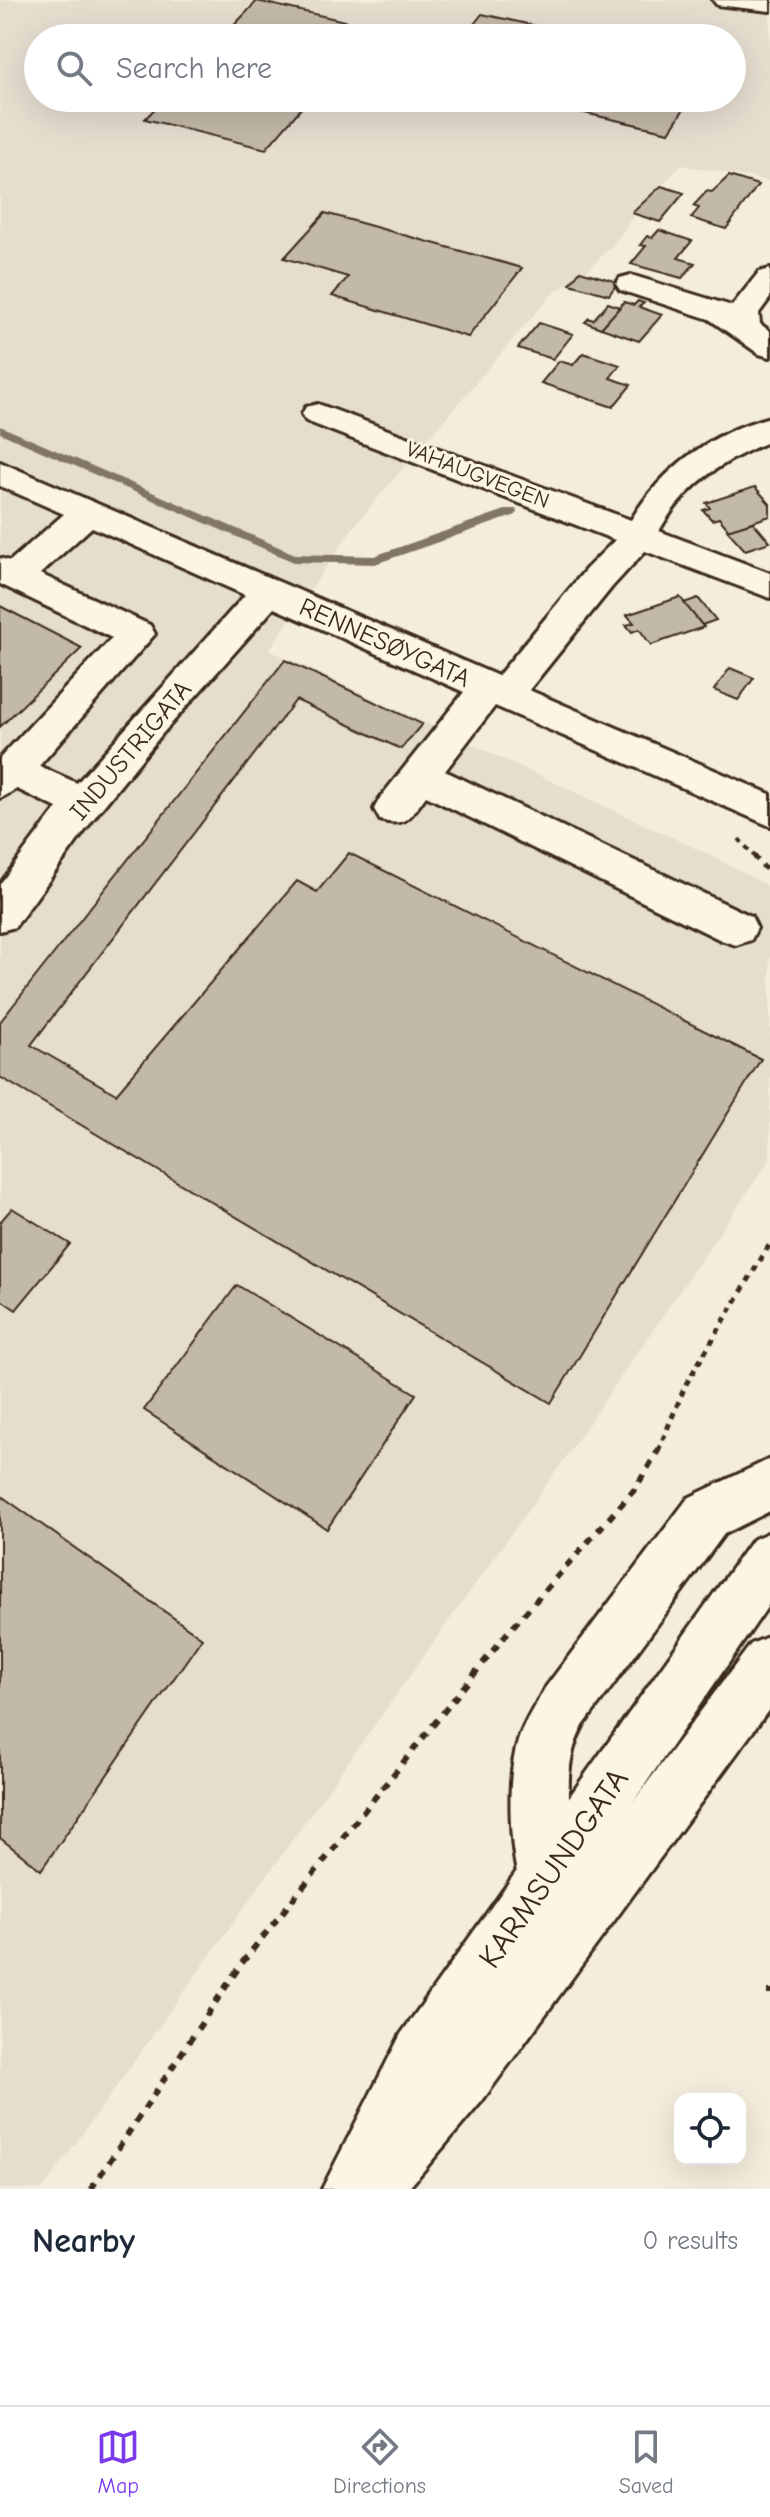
<!DOCTYPE html>
<meta charset="utf-8">
<style>
:root{--surface:#fff;--page:#f6f6f7;--text:#1f2937;--muted:#747a83;--line:#e0e1e3;--accent:#7c3aed}
body{margin:0;font-family:"Comic Neue",sans-serif;background:var(--page);color:var(--text)}
.controls{position:absolute;right:24px;bottom:24px;display:grid;overflow:hidden;border-radius:16px;box-shadow:0 8px 32px #0002}
.controls button{width:72px;height:72px;display:grid;place-items:center;padding:0;border:0;border-bottom:2px solid var(--line);background:var(--surface);color:var(--text);font:40px sans-serif}
.list{margin:0;padding:0;list-style:none}
h2{display:flex;justify-content:space-between;align-items:center;height:104px;margin:0;padding:0 32px;font-size:34px}
h2 small{font-size:26px;font-weight:400;color:var(--muted)}
.icon{flex:none;width:44px;height:44px;fill:none;stroke:currentColor;stroke-width:2;stroke-linecap:round;stroke-linejoin:round}
.map{position:relative;flex:none;width:770px;height:2189px;overflow:hidden}
.search{position:absolute;background:var(--surface);box-shadow:0 8px 32px #0002;left:24px;right:24px;top:24px;height:88px;display:flex;align-items:center;gap:20px;box-sizing:border-box;padding:0 28px;border-radius:44px;color:var(--muted);font-size:30px}
.sheet{height:216px;background:var(--surface)}
nav{display:flex;justify-content:space-around;align-items:center;box-sizing:border-box;height:112px;border-top:2px solid var(--line);background:var(--surface);font-size:22px;color:var(--muted)}
nav a{display:grid;justify-items:center;gap:4px}
nav .on{color:var(--accent)}
.map>svg:first-child{display:block}
.built{fill:#e5ddce;fill-rule:evenodd}
.lines{fill:none;stroke-linecap:round;stroke-linejoin:round}
.stream{fill:#817466;fill-rule:evenodd}
.building{fill:#c3b9aa;stroke:#3b2a1e;stroke-width:2}
.minor-casing{stroke:#3b2a1e;stroke-width:6}
.highway-casing{stroke:#3b2a1e;stroke-width:6}
.path-far2{stroke:#3b2a1e;stroke-width:4;stroke-dasharray:5 5;stroke-linecap:butt}
.path-far1{stroke:#3b2a1e;stroke-width:5;stroke-dasharray:6 6;stroke-linecap:butt}
.path{stroke:#3b2a1e;stroke-width:6;stroke-dasharray:8 8;stroke-linecap:butt}
.minor{fill:#fcf5e5;fill-rule:evenodd}
.highway{fill:#fcf5e5;fill-rule:evenodd}
.labels{text-anchor:middle;stroke-width:6;stroke-linejoin:round;paint-order:stroke}
.far-street-label{font-size:22px;fill:#3b2a1e;stroke:#fcf5e5}
.street-label{font-size:26px;fill:#3b2a1e;stroke:#fcf5e5}
.near-street-label{font-size:32px;fill:#3b2a1e;stroke:#fcf5e5}
</style>
<div class="map">
<svg width="770" height="2189" viewBox="0 0 770 2189">
<rect width="100%" height="100%" fill="#f4eddd"/>
<filter id="ink" filterUnits="userSpaceOnUse"><feTurbulence type="fractalNoise" baseFrequency=".0125" numOctaves="2"/><feDisplacementMap in="SourceGraphic" scale="16" xChannelSelector="R" yChannelSelector="G"/><feConvolveMatrix kernelMatrix="1 2 1 2 8 2 1 2 1" color-interpolation-filters="sRGB"/></filter>
<g filter="url(#ink)">
<!-- built -->
<path class="built" d="M 0,0 L 770,0 L 770,181 L 681,165 L 634,215 L 616,241 L 591,267 L 551,295 L 484,373 L 355,525 L 269,650 L 712,856 L 770,887 L 770,1159 L 561,1464 L 43,2189 L 0,2189 ZM 38,38 L 732,38 L 732,98 L 38,98 Z"/>
<g class="lines">
<!-- stream -->
<polygon class="stream" points="0,426 295,554 374,556 508,509 516,509 517,512 516,515 375,564 294,562 0,433"/>
</g>
<!-- building -->
<g class="building">
<polygon points="257,1 371,27 362,38 222,38"/>
<polygon points="482,14 592,38 463,38"/>
<polygon points="165,98 310,98 266,149 145,119"/>
<polygon points="518,98 691,98 669,132"/>
<polygon points="729,176 758,185 726,229 691,218 699,208 693,206 707,191 712,192"/>
<polygon points="661,186 684,193 660,222 632,213"/>
<polygon points="325,213 522,268 468,337 332,296 348,277 284,258"/>
<polygon points="659,230 692,241 678,258 695,263 682,278 631,264 646,246 640,245 647,236 652,238"/>
<polygon points="580,271 618,282 609,295 570,284"/>
<polygon points="638,301 644,303 639,307 662,315 639,341 601,328 624,302 634,305"/>
<polygon points="608,303 620,307 601,328 585,322 589,318 593,320"/>
<polygon points="539,323 573,334 553,359 518,348"/>
<polygon points="583,353 620,365 610,378 631,385 613,407 541,383 559,361 573,365"/>
<polygon points="755,487 770,504 770,516 729,530 719,518 712,520 703,510 710,508 706,503"/>
<polygon points="753,522 770,542 745,550 727,530"/>
<polygon points="680,597 704,627 651,645 639,629 632,632 626,625 634,623 627,615"/>
<polygon points="698,598 716,620 702,625 684,603"/>
<polygon points="0,606 82,648 0,727"/>
<polygon points="285,660 422,724 401,749 296,700 31,1045 116,1094 297,881 317,892 349,853 761,1059 551,1403 0,1077 0,1022"/>
<polygon points="730,668 754,678 738,700 714,690"/>
<polygon points="12,1208 70,1244 16,1310 0,1299 0,1222"/>
<polygon points="237,1285 416,1394 327,1529 144,1410"/>
<polygon points="0,1495 202,1638 41,1870 0,1838"/>
</g>
<g class="lines">
<!-- minor casing -->
<g class="minor-casing">
<g id="minor">
<polygon points="713,0 770,0 770,11 717,5"/>
<polygon points="770,269 770,298 759,313 760,324 770,331 770,357 759,354 709,319 620,290 616,284 620,278 631,275 732,306 759,272"/>
<path d="M 318,404 L 631,520 C 663,467 711,433 770,417 L 770,441 C 721,462 687,483 659,531 L 770,573 L 770,598 L 645,551 L 612,587 L 529,690 L 770,794 L 770,826 L 495,706 L 445,771 L 751,916 L 757,928 L 751,940 L 736,945 L 721,940 L 426,796 C 411,816 407,828 380,820 L 374,809 L 380,798 L 464,692 L 274,608 L 162,734 L 97,814 L 15,927 L 0,931 L 0,884 L 57,808 L 17,789 L 0,798 L 0,758 L 112,638 L 0,584 L 0,558 L 10,561 L 64,514 L 0,486 L 0,462 L 498,676 L 586,569 L 615,540 L 306,421 L 302,414 L 306,407 ZM 92,527 L 245,595 L 77,783 L 39,766 L 155,634 L 150,625 L 40,574 Z"/>
<path d="M 770,1459 L 770,1511 L 724,1534 L 583,1726 C 550,1786 588,1844 565,1899 L 545,1908 L 525,1899 C 509,1861 505,1778 519,1738 C 525,1720 536,1704 545,1688 L 688,1498 Z"/>
</g>
</g>
<!-- highway casing -->
<g class="highway-casing">
<polygon id="highway" points="770,1532 770,1603 633,1802 751,1644 770,1636 770,1708 482,2101 408,2189 322,2189 401,2034 752,1540"/>
</g>
<!-- path-far2 -->
<polyline class="path-far2" points="739,839 756,858"/>
<!-- path-far1 -->
<g class="path-far1">
<polyline points="754,856 770,874"/>
<polyline points="658,1451 686,1384 770,1244"/>
</g>
<!-- path -->
<g class="path">
<polyline points="770,1989 770,1994"/>
<polyline points="91,2189 241,1964 508,1632 635,1489 659,1449"/>
</g>
<!-- minor -->
<use href="#minor" class="minor"/>
<!-- highway -->
<use href="#highway" class="highway"/>
</g>
</g>
<g class="labels">
<!-- far-street labels -->
<g class="far-street-label">
<text transform="translate(478 474) rotate(21)" y="8">VAHAUGVEGEN</text>
</g>
<!-- street labels -->
<g class="street-label">
<text transform="translate(385 642) rotate(24)" y="9">RENNESØYGATA</text>
<text transform="translate(130 750) rotate(-50)" y="9">INDUSTRIGATA</text>
</g>
<!-- near-street labels -->
<g class="near-street-label">
<text transform="translate(553 1868) rotate(-55)" y="11">KARMSUNDGATA</text>
</g>
</g>
</svg>
<div class="controls">
<button><svg class="icon" aria-label="locate" viewBox="0 0 24 24"><circle cx="12" cy="12" r="6"/><path d="M12 2v4M12 18v4M2 12h4M18 12h4"/></svg></button>
</div>
<div class="search"><svg class="icon" aria-label="search" viewBox="0 0 24 24"><circle cx="10" cy="10" r="6"/><path d="M15 15l6 6"/></svg>Search here</div>
</div>
<section class="sheet">
<h2>Nearby<small>0 results</small></h2>
<ul class="list">
</ul>
</section>
<nav>
<a class="on"><svg class="icon" aria-label="map" viewBox="0 0 24 24"><path d="M3 6l6-2 6 2 6-2v14l-6 2-6-2-6 2zM9 4v14M15 6v14"/></svg>Map</a>
<a><svg class="icon" aria-label="directions" viewBox="0 0 24 24"><path d="M12 3l9 9-9 9-9-9zM9 14v-3h6M13 9l2 2-2 2"/></svg>Directions</a>
<a><svg class="icon" aria-label="saved" viewBox="0 0 24 24"><path d="M7 4h10v16l-5-4-5 4z"/></svg>Saved</a>
</nav>
